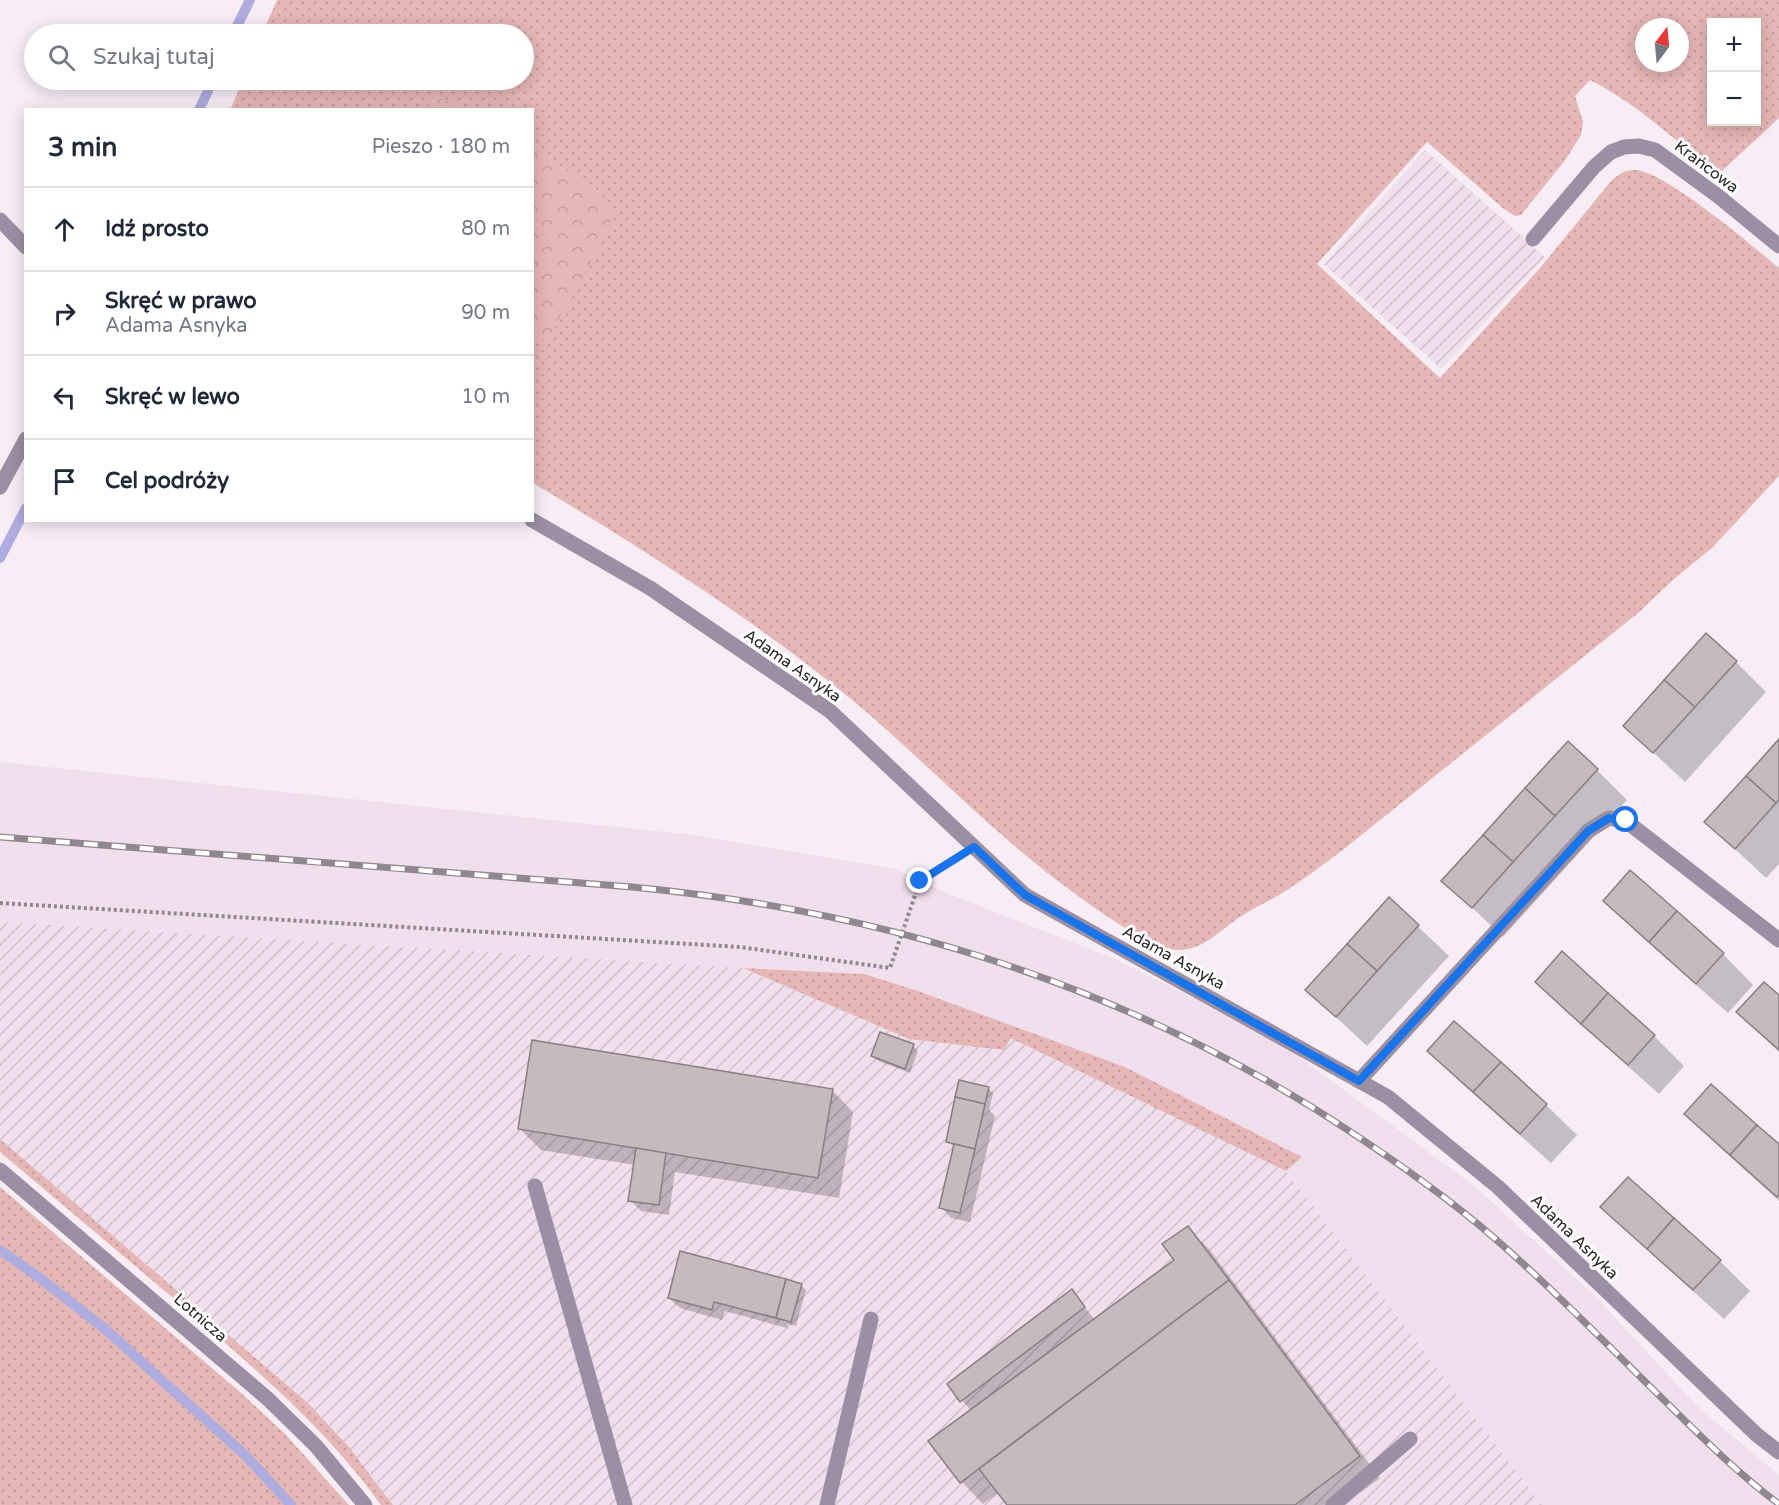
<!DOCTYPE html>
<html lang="pl">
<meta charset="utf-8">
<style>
:root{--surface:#fff;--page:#f6f6f7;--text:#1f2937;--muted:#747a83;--line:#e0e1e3}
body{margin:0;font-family:"Varela Round",sans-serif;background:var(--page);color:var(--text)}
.controls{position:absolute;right:18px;top:18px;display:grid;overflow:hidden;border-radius:0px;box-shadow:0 3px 15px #0003}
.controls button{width:54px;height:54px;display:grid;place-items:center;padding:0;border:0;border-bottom:2px solid var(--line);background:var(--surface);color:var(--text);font:30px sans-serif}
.compass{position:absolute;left:1635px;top:18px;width:54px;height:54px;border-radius:50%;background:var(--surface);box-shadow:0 3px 15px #0003;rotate:16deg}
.stop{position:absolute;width:18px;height:18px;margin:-14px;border:4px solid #1a73e8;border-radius:50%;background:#fff}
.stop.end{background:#1a73e8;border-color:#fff;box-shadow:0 2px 6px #0008}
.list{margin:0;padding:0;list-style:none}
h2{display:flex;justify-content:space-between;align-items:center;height:78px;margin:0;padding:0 24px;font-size:26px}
h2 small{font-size:20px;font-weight:400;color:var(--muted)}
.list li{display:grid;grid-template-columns:39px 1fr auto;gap:18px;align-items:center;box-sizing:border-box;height:84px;padding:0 24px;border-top:2px solid var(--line)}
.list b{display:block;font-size:22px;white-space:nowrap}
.list p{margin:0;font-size:20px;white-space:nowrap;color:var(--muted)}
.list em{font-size:20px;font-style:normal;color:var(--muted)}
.icon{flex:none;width:33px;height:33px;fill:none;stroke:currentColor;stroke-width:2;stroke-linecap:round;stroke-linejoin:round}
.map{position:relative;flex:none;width:1779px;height:1505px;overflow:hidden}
.search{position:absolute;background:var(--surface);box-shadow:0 3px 15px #0003;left:24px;top:24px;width:510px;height:66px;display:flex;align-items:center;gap:15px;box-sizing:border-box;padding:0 21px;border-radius:33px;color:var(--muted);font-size:22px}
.panel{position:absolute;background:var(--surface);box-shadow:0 3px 15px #0003;left:24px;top:108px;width:510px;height:414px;border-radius:0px}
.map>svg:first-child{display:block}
.built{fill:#f0dfec}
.industrial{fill:url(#industrial-furrows)}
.grass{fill:url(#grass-dots);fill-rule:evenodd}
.forest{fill:url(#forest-crowns)}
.shadow{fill:#0003}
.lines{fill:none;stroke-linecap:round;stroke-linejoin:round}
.stream{stroke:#afacdf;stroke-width:10}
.building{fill:#c6babe;stroke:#897e81;stroke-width:1.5}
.path{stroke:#8f888e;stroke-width:4;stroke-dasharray:3 3;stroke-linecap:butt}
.minor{stroke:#9b8fa3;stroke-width:15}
.rail-casing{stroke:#8f888e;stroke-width:7}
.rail{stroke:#fefefe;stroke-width:4.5;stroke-dasharray:14;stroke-linecap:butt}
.route{stroke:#1a73e8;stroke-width:8}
.labels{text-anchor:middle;stroke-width:6;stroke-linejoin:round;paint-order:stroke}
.street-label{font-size:16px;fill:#2a2629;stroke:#fefefe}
</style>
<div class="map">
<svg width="1779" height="1505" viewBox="0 0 1779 1505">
<defs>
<pattern id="industrial-furrows" width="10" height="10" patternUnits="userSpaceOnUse" patternTransform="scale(1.5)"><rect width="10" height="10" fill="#f0dfec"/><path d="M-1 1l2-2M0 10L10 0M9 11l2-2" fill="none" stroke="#cebfca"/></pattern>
<pattern id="grass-dots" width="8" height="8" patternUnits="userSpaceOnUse" patternTransform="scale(1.5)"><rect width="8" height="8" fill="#e5b7b6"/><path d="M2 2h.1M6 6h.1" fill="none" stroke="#c59d9c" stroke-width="1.8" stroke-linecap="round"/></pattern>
<pattern id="forest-crowns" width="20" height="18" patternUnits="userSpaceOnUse" patternTransform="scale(1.5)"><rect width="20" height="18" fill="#e5b7b6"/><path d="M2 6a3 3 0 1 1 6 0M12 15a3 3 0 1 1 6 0" fill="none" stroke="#c59d9c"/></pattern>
</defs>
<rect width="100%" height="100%" fill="#f7edf5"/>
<!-- built -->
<polygon class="built" points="0,762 693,835 895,869 944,892 1115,959 1273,1038 1472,1184 1594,1295 1699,1408 1779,1475 1779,1505 1542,1505 1286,1171 1301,1157 1125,1067 915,990 864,974 742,968 0,922"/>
<!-- industrial -->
<g class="industrial">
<polygon points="1425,150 1545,257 1441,369 1324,264"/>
<polygon points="0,922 742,968 909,1039 1011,1037 1286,1171 1542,1505 393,1505 366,1468 330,1426 308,1403 0,1139"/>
</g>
<!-- grass -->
<g class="grass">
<path d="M 277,0 L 1779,0 L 1779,118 L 1722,171 L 1713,171 C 1674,139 1636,103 1590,80 L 1575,96 L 1583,122 L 1581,135 L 1566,159 L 1521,215 L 1515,216 L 1504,209 L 1427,142 L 1317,264 L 1440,378 L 1540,268 L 1611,181 C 1618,175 1625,169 1635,170 C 1665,171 1754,247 1779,268 L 1779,476 L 1712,548 L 1674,579 L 1638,613 L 1344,849 C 1325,863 1307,877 1287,890 C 1273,899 1258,906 1243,915 C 1223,927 1205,950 1179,950 C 1150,950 1086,902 1062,884 C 987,828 923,759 851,699 C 752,618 643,549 533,483 L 533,334 L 547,341 L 613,213 L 609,203 L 601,193 L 533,150 L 532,110 L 463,109 L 437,96 L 426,109 L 230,110 L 243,80 L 524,80 L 524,34 L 262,34 ZM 1712,22 L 1756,22 L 1756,122 L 1712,122 ZM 1644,27 L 1680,27 L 1680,63 L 1644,63 Z"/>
<polygon points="743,968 864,974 915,990 1125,1067 1302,1157 1286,1171 1011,1038 1004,1050 909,1039"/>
<path d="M 0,1139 L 308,1403 L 349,1447 L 393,1505 L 381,1505 C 327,1429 255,1369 185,1308 C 123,1256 62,1204 0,1152 Z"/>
<polygon points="0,1187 240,1392 285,1434 349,1505 0,1505"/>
</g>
<!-- forest -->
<g class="forest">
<polygon points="437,96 463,109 426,109"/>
<path d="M 533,150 L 601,193 C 607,198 612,206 613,213 C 614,226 557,323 547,341 L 533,334 Z"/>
</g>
<!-- shadow -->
<g class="shadow">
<polygon points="1736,662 1766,692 1685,782 1625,726"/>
<polygon points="1779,741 1779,864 1766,878 1706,822"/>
<polygon points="1597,770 1627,800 1503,937 1443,880"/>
<polygon points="1389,899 1449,956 1367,1046 1307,990"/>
<polygon points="1605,900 1723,954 1753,985 1728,1013 1635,931"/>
<polygon points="1537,982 1654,1036 1684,1066 1659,1094 1567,1012"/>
<polygon points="1779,997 1779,1052 1738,1012"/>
<polygon points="1455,1023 1546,1105 1577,1135 1551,1163 1459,1081 1429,1051"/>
<polygon points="913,1046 918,1051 910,1073 878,1061 873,1056"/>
<polygon points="988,1088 993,1093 989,1110 995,1116 970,1222 951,1218 941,1207 955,1148 948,1141"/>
<polygon points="832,1090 853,1112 839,1198 675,1172 669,1215 641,1211 630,1200 635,1165 541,1150 520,1129"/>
<polygon points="1686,1114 1779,1146 1779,1201 1716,1144"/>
<polygon points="1602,1207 1720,1261 1750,1291 1724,1319 1633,1237"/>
<polygon points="1188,1228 1209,1249 1380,1478 1344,1505 1009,1505 999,1492 983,1504 962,1482 930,1441 971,1411 949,1384 1071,1291 1095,1320 1176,1261"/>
<polygon points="801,1285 806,1290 796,1326 788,1324 787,1328 725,1311 722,1320 680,1308 669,1298"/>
</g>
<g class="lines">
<!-- stream -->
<g class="stream">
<polyline points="233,34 250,0"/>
<polyline points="199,110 213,80"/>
<polyline points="0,558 26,508"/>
<polyline points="0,1250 40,1278 105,1329 246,1456 291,1505"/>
</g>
</g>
<!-- building -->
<g class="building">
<polygon points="1706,633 1737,661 1695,707 1664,680"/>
<polygon points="1664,680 1695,707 1653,753 1623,726"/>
<polygon points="1779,739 1779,800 1776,803 1746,776"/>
<polygon points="1568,741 1598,769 1555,816 1525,788"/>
<polygon points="1746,776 1776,803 1735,849 1704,822"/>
<polygon points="1525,788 1555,816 1513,862 1483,835"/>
<polygon points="1483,835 1513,862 1472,908 1441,881"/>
<polygon points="1630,870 1677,911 1649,942 1603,901"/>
<polygon points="1389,897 1419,925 1377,971 1347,944"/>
<polygon points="1677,911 1724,953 1696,984 1649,942"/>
<polygon points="1347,944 1377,971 1336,1017 1305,990"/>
<polygon points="1562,951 1608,993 1581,1024 1535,982"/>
<polygon points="1764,982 1779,995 1779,1050 1736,1012"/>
<polygon points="1608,993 1655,1035 1628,1065 1581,1024"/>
<polygon points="1454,1021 1501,1062 1473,1092 1427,1051"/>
<polygon points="880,1032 914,1044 905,1069 871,1056"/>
<polygon points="532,1040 833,1089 818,1178 518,1129"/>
<polygon points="1501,1062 1547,1104 1520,1134 1473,1092"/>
<polygon points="959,1080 989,1087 985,1104 955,1097"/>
<polygon points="1711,1084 1757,1125 1730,1155 1684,1114"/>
<polygon points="955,1097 985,1104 975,1149 946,1142"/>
<polygon points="1757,1125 1779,1144 1779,1195 1777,1197 1730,1155"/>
<polygon points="954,1144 975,1149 960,1213 939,1208"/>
<polygon points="636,1148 666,1153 659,1205 628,1201"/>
<polygon points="1628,1177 1674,1218 1647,1249 1600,1207"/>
<polygon points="1674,1218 1721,1260 1693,1290 1647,1249"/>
<polygon points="1188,1226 1229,1280 960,1483 928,1441 1174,1260 1162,1244"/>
<polygon points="680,1251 786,1279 776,1318 714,1302 712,1310 668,1298"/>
<polygon points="786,1279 802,1284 791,1322 776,1318"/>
<polygon points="1229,1280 1360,1456 1295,1505 1007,1505 979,1469"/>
<polygon points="1072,1289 1085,1307 960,1402 947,1384"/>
</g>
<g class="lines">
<!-- path -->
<polyline class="path" points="0,903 740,947 890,968 920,881 953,860"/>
<!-- minor -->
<g class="minor">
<polyline points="0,220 26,247"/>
<polyline points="1533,239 1594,167 1611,152 1624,147 1639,146 1655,150 1718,196 1779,246"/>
<polyline points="0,487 26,439"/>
<polyline points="532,520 650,588 830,711 1025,895 1388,1097 1498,1187 1757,1435 1779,1452"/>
<polyline points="1359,1081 1588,831 1609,818 1626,821 1779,940"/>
<polyline points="0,1170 268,1399 316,1446 365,1505"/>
<polyline points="535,1186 625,1505"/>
<polyline points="827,1505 871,1319"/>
<polyline points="1333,1505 1410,1439"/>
</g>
<!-- rail casing -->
<g class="rail-casing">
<path id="rail" d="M 0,837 L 632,887 C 876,910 1105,980 1315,1109 C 1372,1145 1427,1182 1479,1225 C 1548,1283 1610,1348 1674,1410 C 1708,1443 1741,1476 1779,1504"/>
</g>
<!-- rail -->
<use href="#rail" class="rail"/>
</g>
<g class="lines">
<!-- route -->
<polyline class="route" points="920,881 974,847 1025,895 1359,1081 1588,831 1609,818 1626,820"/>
</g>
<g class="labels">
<!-- street labels -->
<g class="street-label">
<text transform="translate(1707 166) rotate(37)" y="6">Krańcowa</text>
<text transform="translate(793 665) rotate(35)" y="6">Adama Asnyka</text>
<text transform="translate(1174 957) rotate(29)" y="6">Adama Asnyka</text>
<text transform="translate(1575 1236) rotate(44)" y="6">Adama Asnyka</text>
<text transform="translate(201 1317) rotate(41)" y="6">Lotnicza</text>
</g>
</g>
</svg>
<div class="controls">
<button>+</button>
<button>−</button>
</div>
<svg class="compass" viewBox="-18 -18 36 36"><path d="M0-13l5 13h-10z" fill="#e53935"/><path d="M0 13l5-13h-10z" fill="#747a83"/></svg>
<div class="stop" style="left:1626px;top:820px"></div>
<div class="stop end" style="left:920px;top:881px"></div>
<div class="search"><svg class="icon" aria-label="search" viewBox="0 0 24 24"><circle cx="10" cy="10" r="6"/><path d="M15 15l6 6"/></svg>Szukaj tutaj</div>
<section class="panel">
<h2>3 min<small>Pieszo · 180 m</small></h2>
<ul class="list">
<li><svg class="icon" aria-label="ahead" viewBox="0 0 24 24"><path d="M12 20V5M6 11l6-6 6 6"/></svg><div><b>Idź prosto</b></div><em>80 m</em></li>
<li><svg class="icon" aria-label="right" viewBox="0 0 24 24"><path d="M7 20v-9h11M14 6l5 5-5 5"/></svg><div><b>Skręć w prawo</b><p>Adama Asnyka</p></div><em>90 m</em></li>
<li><svg class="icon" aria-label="left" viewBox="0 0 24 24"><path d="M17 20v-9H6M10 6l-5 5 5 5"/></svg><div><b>Skręć w lewo</b></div><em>10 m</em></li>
<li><svg class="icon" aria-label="arrive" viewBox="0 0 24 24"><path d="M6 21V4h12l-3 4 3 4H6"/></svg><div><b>Cel podróży</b></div></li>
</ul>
</section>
</div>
